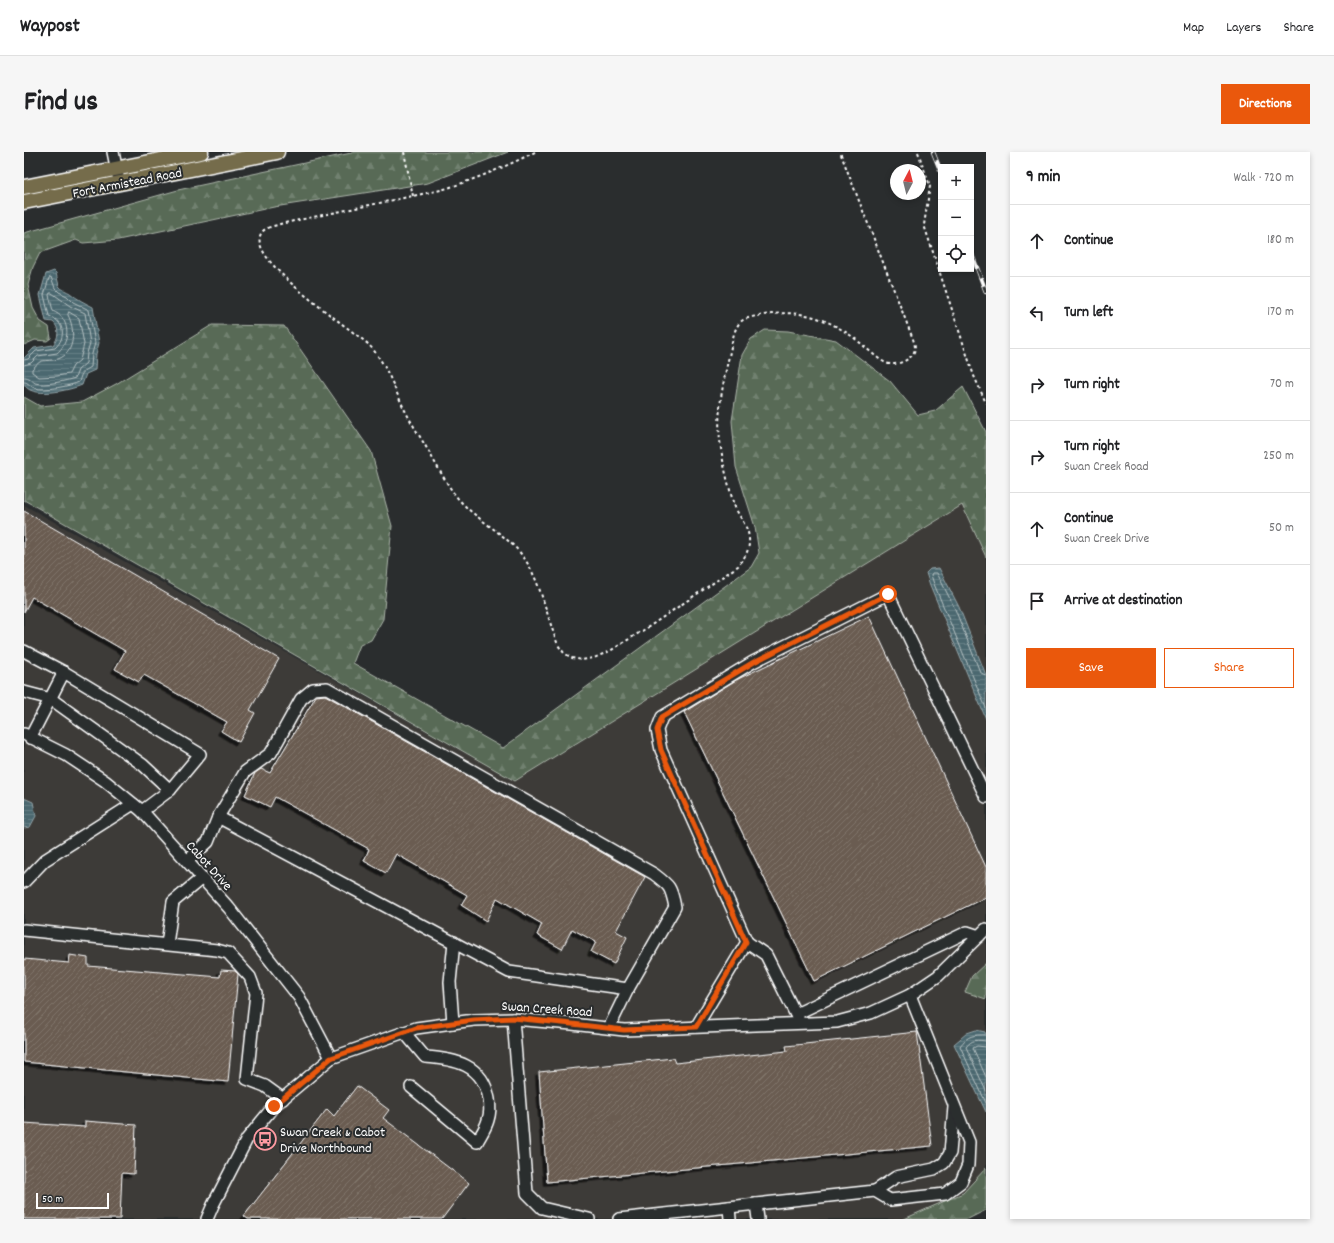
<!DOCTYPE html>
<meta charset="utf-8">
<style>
:root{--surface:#fff;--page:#f6f6f6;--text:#202124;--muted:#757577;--line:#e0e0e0;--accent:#ea580c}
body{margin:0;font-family:Dekko,sans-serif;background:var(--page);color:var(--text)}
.controls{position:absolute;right:12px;top:12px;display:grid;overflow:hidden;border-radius:0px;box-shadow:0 2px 6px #0003}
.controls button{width:36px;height:36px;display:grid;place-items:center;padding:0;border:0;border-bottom:1px solid var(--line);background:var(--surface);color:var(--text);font:20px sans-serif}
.compass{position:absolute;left:866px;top:12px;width:36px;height:36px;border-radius:50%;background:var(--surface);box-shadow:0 2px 6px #0003;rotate:7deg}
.scale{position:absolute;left:12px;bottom:10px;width:73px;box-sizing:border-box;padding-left:4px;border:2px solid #fff;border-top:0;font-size:11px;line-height:14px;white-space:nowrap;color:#fff;-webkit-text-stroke:3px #2a2d2e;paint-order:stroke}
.stop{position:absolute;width:12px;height:12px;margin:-9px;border:3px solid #ea580c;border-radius:50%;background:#fff}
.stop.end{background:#ea580c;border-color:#fff;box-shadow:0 1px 4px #0008}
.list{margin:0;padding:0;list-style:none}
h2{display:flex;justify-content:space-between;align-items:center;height:52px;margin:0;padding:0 16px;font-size:17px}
h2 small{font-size:13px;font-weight:400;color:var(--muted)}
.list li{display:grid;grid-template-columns:26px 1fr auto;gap:12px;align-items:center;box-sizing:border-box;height:72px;padding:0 16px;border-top:1px solid var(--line)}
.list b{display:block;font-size:15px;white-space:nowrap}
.list p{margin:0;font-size:13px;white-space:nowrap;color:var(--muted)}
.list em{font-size:13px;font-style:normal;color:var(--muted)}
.actions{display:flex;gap:8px;padding:12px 16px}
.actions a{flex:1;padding:9px 0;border:1px solid var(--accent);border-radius:0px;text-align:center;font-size:14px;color:var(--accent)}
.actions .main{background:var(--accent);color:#fff}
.icon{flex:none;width:22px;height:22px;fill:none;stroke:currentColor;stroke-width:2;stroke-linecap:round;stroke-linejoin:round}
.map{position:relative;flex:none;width:962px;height:1067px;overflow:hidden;border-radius:0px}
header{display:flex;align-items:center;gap:24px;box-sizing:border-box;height:56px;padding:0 20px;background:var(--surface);border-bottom:1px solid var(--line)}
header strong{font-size:19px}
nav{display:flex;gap:22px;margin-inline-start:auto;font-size:14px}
.intro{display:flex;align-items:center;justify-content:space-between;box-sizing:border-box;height:96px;padding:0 24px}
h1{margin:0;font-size:28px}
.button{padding:10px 18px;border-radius:0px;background:var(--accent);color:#fff;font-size:14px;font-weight:700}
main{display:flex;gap:24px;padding:0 24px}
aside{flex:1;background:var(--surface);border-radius:0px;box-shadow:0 2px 6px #0003}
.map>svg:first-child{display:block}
.built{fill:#3d3b38}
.forest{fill:url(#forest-firs);stroke:#acb5aa}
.water{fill:url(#water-rules);stroke:#93a4a9}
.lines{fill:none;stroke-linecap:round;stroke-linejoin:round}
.shore{stroke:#b7c3c5;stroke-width:1}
.building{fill:url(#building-hatch);stroke:#fff;filter:url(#shadow)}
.minor-casing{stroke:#fff;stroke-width:14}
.major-casing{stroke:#fff;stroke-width:17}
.path{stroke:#fff;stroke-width:2;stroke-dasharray:3 3;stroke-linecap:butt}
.minor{stroke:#2a2d2e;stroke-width:11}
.major{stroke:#746c4b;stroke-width:14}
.rail-casing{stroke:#fff;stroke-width:4.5}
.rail{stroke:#2a2d2e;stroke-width:3;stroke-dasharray:9;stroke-linecap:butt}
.route{stroke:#ea580c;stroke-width:5}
.labels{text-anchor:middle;stroke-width:4;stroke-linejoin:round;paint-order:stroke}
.street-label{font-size:14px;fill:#fff;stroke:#2a2d2e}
.poi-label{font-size:14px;fill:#fff;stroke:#2a2d2e;text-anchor:start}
</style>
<header>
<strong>Waypost</strong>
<nav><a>Map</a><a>Layers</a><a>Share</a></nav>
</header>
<div class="intro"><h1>Find us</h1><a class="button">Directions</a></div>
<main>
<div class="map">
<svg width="962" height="1067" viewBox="0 0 962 1067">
<defs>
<pattern id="forest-firs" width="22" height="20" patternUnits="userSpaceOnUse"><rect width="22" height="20" fill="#586b56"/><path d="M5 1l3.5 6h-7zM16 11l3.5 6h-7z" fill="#71816f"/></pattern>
<pattern id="water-rules" width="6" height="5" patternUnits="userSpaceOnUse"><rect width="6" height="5" fill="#4b686f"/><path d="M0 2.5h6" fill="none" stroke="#667f85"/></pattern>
<pattern id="building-hatch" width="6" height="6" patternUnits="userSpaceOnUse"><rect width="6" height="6" fill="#6a5c51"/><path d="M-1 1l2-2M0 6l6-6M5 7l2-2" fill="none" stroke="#80746b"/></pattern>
<filter id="shadow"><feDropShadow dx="-3.5" dy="3.5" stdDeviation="0" flood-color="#0009"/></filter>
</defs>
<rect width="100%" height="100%" fill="#2a2d2e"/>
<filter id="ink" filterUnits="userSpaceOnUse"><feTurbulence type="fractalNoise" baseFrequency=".025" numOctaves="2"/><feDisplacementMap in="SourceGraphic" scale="8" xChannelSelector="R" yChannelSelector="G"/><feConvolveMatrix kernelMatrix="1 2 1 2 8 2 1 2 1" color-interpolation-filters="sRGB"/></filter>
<g filter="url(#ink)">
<!-- built -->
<polygon class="built" points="962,338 962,1058 944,1067 0,1067 0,353 491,629"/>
<!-- forest -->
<g class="forest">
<polygon points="332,0 484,0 404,31 250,55 94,88 59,91 52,88 16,101 9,115 4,133 9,156 16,169 25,175 27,186 23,189 11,188 0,193 0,81 154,38"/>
<polygon points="188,173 260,174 347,299 368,374 359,467 347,488 336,493 329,511 479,596 727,415 735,401 731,375 712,315 708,269 718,203 727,187 741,178 764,179 812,188 866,229 894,263 911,259 939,235 962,280 962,405 938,353 491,629 0,348 0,245 16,254 58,250 92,232"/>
<polygon points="962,811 962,847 941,840 948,824"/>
<polygon points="962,1016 962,1058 944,1067 880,1067 939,1041"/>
</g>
<!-- water -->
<g class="water">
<path d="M 30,119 L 32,121 L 35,134 C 38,138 43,139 46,141 C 53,147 61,151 69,155 L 75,191 L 72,202 L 71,218 L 62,222 L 58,233 C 47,238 4,248 0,231 C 0,223 0,213 0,206 L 10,196 L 29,193 C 35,186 36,176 29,170 L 22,169 L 16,143 L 22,122 Z"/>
<polygon points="915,416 935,455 962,523 962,567 906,433 902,421 906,417"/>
<polygon points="0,646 9,650 12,664 6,675 0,676"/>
<polygon points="952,878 961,880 962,883 962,960 930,892 943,881"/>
</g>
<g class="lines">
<!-- shore -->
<g class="shore">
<path d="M 45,160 L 55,166 L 60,192 L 56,208 L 49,214 L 45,222 L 33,224 L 15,225 L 8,220 L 8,217 C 11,215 14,210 18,209 C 23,208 28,209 34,207 C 52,201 51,176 44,163 Z"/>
<path d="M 0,208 L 4,207 L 12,199 L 31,196 C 43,185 40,169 25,164 L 20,143 L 25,126 L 27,125 L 31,136 L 35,140 L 43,144 L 49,150 L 65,158 L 71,191 L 68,202 L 67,215 C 59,220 58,219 55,230 C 47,234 20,239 11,236 C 6,235 5,230 0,230"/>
<path d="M 0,213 L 7,211 L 14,204 L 33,201 C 43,193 46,178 39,167 C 37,163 32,161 29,159 L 25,143 L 26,141 L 28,141 L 46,154 L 61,161 L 66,191 L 63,201 L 62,211 L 54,218 L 51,226 C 42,229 20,234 11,231 C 7,228 6,225 0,225"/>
<polyline points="962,523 959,522 956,520 931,457 913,421 908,421 907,423 910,432 962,556"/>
<path d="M 962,883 C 949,883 944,883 936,894 L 962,951"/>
<path d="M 962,889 C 953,888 948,887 942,895 L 962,939"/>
<polyline points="962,895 953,894 949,896 962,925"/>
</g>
</g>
<!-- building -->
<g class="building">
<polygon points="0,359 255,507 226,558 231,561 215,590 197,579 203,570 120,523 115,530 91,517 101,499 8,445 0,460"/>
<polygon points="845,464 962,715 962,745 790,829 660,560 712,528"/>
<polygon points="301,543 621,725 592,779 603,785 590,812 567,800 572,790 548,777 538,797 513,783 518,772 473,746 462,769 437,753 443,743 372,702 362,721 340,709 345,697 251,645 246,655 221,643 231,621 237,617 246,621 292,544"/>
<polygon points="46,803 64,806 64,814 196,825 197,818 211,819 214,822 204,930 0,910 0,807 45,811"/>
<polygon points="893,880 908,994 523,1030 515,920 649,906 651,911 763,899 762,894"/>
<polygon points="333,934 365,958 359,966 445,1031 418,1067 224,1067 220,1064 303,957 310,964"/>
<polygon points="61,969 112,973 110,1022 98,1021 96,1067 0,1067 0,971 61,975"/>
</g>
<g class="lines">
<!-- minor casing -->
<g class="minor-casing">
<g id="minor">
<polyline points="89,0 94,24"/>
<polyline points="0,499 40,520 6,586"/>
<polyline points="40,520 176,602 146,638 118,659"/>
<polyline points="0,540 27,547 119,613 146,638"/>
<polyline points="0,582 42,603 81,629 118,659 205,756 275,845 307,906"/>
<polyline points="194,665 485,820 604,837"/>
<path d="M 163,709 L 184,690 L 194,665 L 221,620 L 247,601 L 277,547 L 289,537 L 303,536 L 630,722 C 646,734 647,735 651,755 L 604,837 L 585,876"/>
<polyline points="0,730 21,708 109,652"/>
<polyline points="0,778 193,798 204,801 226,825 232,841 223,927 241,934 259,947"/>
<polyline points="723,790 742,803 775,869"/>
<polyline points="143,792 149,750 178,726"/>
<polyline points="772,862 943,780 955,784"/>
<polyline points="489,867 503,1041 518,1056 565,1067"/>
<polyline points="429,871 426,830 430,790"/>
<polyline points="672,875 723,790 637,598 633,578 638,565 729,510 864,442 962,645"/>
<path d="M 380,880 L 401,905 C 431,907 459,912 465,947 C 466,953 466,962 464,968 C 462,976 456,984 453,990 L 387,935"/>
<polyline points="851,1039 872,1025 910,1017 920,1011 926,1001 930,955"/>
<polyline points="732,1052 734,1067"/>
<polyline points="705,1055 706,1067"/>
<polyline points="183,1067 189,1053 223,987 250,954 307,906 392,876 450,868 489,867 548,872 600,878 813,870 847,861 886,843 914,824 962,777"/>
<polyline points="595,1067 851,1039 866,1048 921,1042 937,1030 944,1013 945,990 886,843"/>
</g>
</g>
<!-- major casing -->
<g class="major-casing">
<g id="major">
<polyline points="0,35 177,0"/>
<polyline points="0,50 253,0"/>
</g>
</g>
<!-- path -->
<g class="path">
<polyline points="380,0 389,44"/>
<path d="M 511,0 C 481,15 450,28 417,38 L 256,72 C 251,74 243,75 239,79 C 214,104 330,178 345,193 C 364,213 371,241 384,264 C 392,279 402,294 410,309 C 416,319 422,330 429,340 C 447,366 478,378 498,403 C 517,429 522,463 534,493 L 540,501 L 548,506 L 558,508 L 570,506 L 586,499 L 626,474 L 714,414 C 721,405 726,398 725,386 C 724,373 713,363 709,350 C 704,330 698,309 696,288 C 693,260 699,231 705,204 C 708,193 709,174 719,168 C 725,165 733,164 740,163 C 774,158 797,163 826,183 C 837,190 851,206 862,211 C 871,215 890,208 891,196 C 891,193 890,190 889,187 L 816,0"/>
<polyline points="894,0 906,34 900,73 950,224 962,251"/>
</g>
<!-- minor -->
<use href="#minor" class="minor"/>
<!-- major -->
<use href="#major" class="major"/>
<!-- rail casing -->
<g class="rail-casing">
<g id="rail">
<polyline points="909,0 917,20"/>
<polyline points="947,100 962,140"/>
</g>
</g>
<!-- rail -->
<use href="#rail" class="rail"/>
</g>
</g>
<g class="lines" filter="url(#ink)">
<!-- route -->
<polyline class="route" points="250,954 307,906 392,876 450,868 489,866 548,872 600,878 672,875 722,790 637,598 633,578 638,565 730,510 864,442"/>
</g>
<!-- icons -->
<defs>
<g id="bus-ring" transform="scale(1.15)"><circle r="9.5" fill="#2a2d2e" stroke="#ff9aa2" stroke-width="1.5"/><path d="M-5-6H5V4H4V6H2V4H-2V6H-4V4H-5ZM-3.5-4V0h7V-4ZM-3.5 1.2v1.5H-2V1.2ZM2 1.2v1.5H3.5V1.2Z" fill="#ff9aa2"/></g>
</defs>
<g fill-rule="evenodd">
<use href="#bus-ring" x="241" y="987"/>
</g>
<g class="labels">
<!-- street labels -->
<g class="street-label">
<text transform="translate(103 30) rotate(-11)" y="5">Fort Armistead Road</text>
<text transform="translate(186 713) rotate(48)" y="5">Cabot Drive</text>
<text transform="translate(523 856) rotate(4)" y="5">Swan Creek Road</text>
</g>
<!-- poi labels -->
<g class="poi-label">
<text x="256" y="984">Swan Creek &amp; Cabot<tspan x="256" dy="16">Drive Northbound</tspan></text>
</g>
</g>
</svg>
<div class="controls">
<button>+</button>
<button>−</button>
<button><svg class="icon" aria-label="locate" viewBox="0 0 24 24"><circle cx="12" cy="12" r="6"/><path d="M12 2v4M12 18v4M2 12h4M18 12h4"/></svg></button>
</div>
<svg class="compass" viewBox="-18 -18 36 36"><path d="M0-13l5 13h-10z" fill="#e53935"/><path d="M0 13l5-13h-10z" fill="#757577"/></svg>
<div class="scale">50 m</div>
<div class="stop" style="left:864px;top:442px"></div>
<div class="stop end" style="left:250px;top:954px"></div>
</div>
<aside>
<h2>9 min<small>Walk · 720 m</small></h2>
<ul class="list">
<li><svg class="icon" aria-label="ahead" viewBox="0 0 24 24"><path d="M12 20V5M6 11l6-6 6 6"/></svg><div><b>Continue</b></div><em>180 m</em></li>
<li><svg class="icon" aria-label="left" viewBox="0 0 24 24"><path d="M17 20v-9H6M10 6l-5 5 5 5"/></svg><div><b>Turn left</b></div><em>170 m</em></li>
<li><svg class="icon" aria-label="right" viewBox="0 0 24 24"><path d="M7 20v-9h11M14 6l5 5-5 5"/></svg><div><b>Turn right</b></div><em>70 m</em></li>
<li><svg class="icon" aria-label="right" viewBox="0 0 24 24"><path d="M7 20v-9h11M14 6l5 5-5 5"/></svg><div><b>Turn right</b><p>Swan Creek Road</p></div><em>250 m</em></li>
<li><svg class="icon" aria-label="ahead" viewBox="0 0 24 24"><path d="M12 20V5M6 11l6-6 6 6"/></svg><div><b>Continue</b><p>Swan Creek Drive</p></div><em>50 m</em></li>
<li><svg class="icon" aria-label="arrive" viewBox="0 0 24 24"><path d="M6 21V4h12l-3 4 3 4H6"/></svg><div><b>Arrive at destination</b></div></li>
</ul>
<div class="actions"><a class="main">Save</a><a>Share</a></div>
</aside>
</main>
